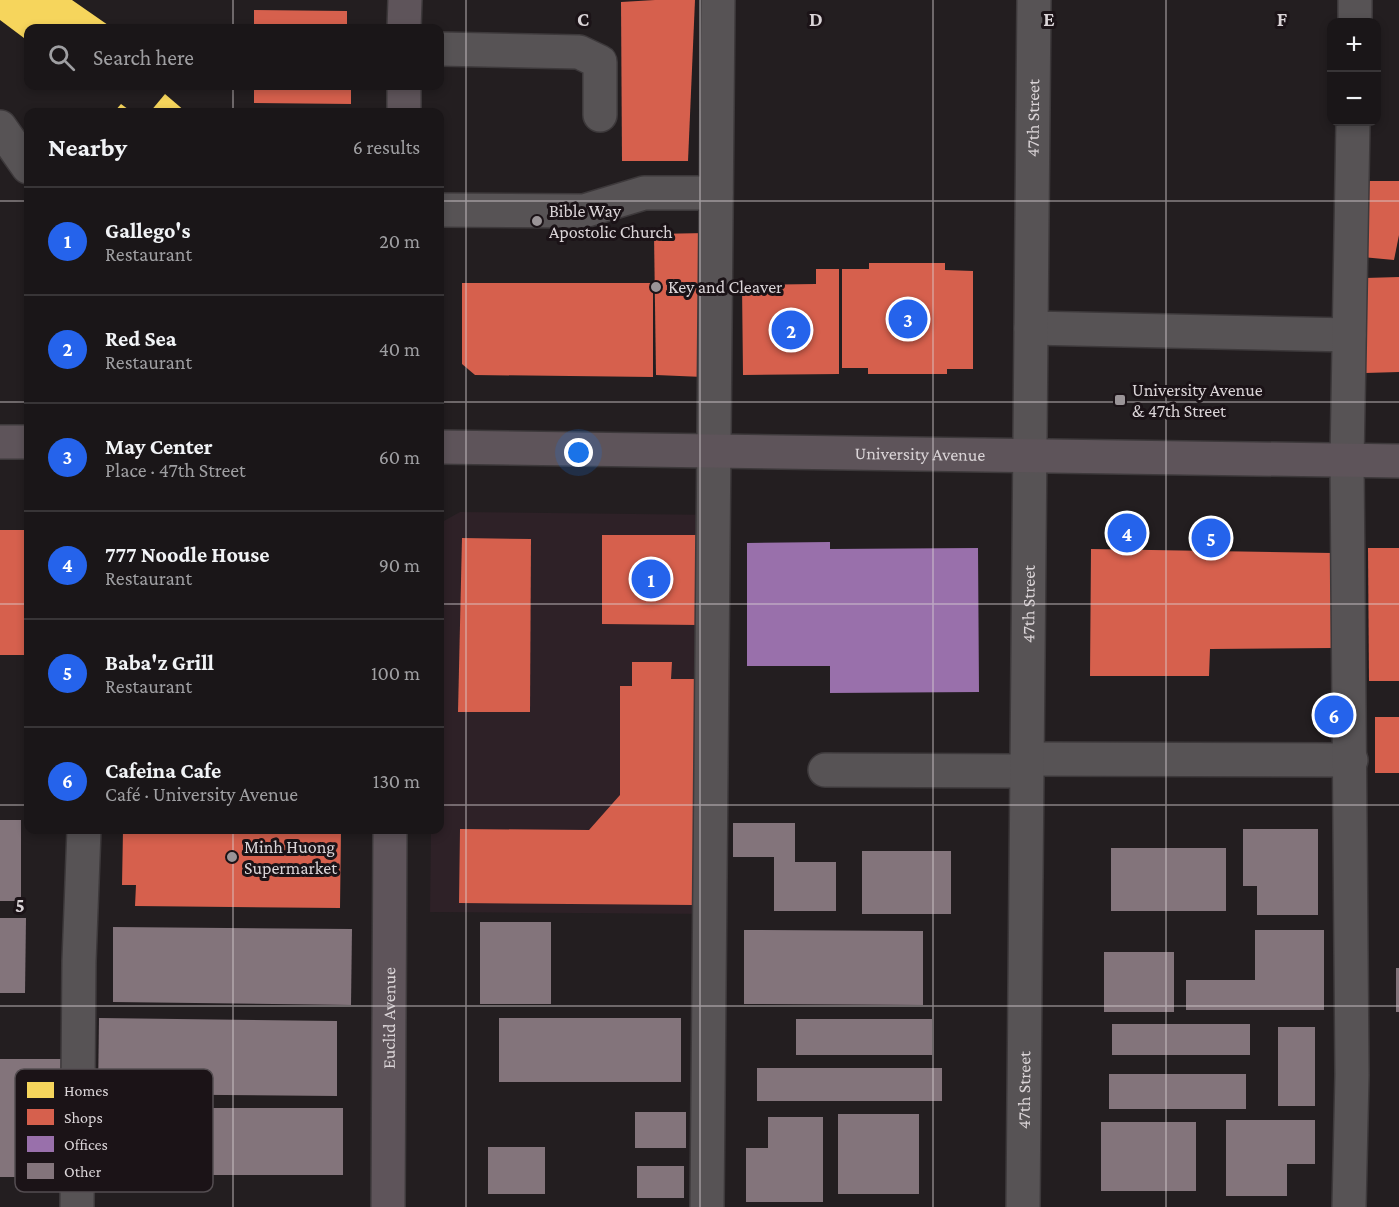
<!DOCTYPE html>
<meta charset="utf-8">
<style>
:root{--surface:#1a1618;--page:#231f21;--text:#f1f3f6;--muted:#9f9fa2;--line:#383537;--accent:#2563eb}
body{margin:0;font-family:"Crimson Pro",serif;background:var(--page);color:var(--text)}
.controls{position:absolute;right:18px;top:18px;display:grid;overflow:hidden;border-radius:12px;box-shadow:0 3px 9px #0003}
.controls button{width:54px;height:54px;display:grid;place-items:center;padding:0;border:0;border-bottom:2px solid var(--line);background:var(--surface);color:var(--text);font:30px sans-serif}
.you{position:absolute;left:579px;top:453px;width:21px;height:21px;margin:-15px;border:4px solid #fff;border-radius:50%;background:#1a73e8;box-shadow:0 0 0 9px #1a73e833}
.badge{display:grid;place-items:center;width:39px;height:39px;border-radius:50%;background:var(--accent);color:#fff;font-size:20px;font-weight:700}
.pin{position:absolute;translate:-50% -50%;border:3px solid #fff;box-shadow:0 2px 6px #0006}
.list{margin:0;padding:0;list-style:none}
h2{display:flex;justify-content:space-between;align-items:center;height:78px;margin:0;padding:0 24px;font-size:26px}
h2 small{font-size:20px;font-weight:400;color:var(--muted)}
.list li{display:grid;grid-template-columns:39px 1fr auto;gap:18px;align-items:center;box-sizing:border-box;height:108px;padding:0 24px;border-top:2px solid var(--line)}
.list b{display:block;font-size:22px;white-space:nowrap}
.list p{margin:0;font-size:20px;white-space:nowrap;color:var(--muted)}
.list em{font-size:20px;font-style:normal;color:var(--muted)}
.icon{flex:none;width:33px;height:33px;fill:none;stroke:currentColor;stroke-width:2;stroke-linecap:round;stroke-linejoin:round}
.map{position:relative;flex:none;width:1399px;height:1207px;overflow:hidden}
.search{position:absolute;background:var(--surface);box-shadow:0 3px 9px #0003;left:24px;top:24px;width:420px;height:66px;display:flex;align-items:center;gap:15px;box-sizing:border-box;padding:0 21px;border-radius:12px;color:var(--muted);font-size:22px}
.panel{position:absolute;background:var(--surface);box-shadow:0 3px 9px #0003;left:24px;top:108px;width:420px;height:726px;border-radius:12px}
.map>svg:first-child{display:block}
.built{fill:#2e2127}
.homes{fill:#f6d55c}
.shops{fill:#d6604d}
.offices{fill:#9970ab}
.building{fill:#83747b}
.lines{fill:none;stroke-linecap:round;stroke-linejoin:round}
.minor-casing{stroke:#3d393b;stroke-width:36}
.major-casing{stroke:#3d393b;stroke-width:36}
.minor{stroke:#575355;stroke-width:33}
.major{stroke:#5e545a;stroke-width:33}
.grid{fill:none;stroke:#dad4d7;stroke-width:1.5;stroke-opacity:0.55}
.poi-dot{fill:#9a9497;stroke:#1b1317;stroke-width:2}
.labels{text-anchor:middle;stroke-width:6;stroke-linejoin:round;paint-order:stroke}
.street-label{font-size:18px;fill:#dad4d7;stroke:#1b1317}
.poi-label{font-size:18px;fill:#dad4d7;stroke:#1b1317;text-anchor:start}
.key{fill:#1b1317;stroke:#544d51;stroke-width:1.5}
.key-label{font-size:16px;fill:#dad4d7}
.grid-label{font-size:20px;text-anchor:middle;font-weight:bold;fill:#dad4d7;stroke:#1b1317;stroke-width:6;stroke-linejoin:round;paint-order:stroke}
</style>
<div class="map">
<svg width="1399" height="1207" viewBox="0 0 1399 1207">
<rect width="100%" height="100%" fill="#231e20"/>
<!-- built -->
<polygon class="built" points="460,512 720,515 714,914 430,912 431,830 440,830 440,530 442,522"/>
<!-- homes -->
<g class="homes">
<polygon points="0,0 72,0 108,25 105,28 28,28 28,41 0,20"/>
<polygon points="165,94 186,112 150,112"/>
<polygon points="121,104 132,112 114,112"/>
</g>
<!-- shops -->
<g class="shops">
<polygon points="655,0 695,0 688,161 622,161 621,2"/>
<polygon points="254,10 347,11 347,28 254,28"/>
<polygon points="254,86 351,86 351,104 254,103"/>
<polygon points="1362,181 1399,181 1399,235 1394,260 1362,257"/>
<polygon points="706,233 703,377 656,375 654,234"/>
<polygon points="869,263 945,263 945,270 973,271 973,369 947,369 947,374 868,374 868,368 842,368 842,269 869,269"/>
<polygon points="816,269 839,269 839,374 743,375 742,285 816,284"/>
<polygon points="1399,277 1399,372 1365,373 1365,278"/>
<polygon points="462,283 653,283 653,377 475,375 462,364"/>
<rect x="0" y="530" width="28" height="125"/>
<polygon points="602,535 700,535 699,625 602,624"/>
<polygon points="462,538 531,539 530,712 458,712"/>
<polygon points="1368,548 1399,548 1399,681 1369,681"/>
<polygon points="1091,549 1332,553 1332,648 1210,649 1209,676 1090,676"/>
<polygon points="632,662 672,662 671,679 696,679 694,905 459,903 460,829 589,830 620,795 620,686 632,686"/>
<rect x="1375" y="717" width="24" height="56"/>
<polygon points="123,830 341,830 340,908 135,906 136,885 122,885"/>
</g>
<!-- offices -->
<polygon class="offices" points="830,542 830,549 978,548 979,692 830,693 830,666 747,666 747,543"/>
<!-- building -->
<g class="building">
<rect x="0" y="820" width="21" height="81"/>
<polygon points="733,823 795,823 795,862 836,862 836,911 774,911 774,857 733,857"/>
<polygon points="1243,829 1318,829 1318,915 1257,915 1257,886 1243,886"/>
<rect x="1111" y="848" width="115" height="63"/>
<rect x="862" y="851" width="89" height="63"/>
<polygon points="0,918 26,918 25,993 0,993"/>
<rect x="480" y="922" width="71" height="82"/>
<polygon points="113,927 352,929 351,1005 113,1002"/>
<polygon points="744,930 923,931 923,1005 744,1004"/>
<polygon points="1255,930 1324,930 1324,1010 1186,1010 1186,980 1255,980"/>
<rect x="1104" y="952" width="70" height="60"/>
<rect x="1396" y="968" width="3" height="44"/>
<polygon points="99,1018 337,1021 337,1096 98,1094"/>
<rect x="499" y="1018" width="182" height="64"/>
<rect x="796" y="1019" width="136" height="36"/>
<rect x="1112" y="1024" width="138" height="31"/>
<rect x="1278" y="1027" width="37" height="79"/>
<rect x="0" y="1059" width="62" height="118"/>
<rect x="757" y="1068" width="185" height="33"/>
<rect x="1109" y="1074" width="137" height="35"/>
<rect x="97" y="1108" width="246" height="67"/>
<rect x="635" y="1112" width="51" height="36"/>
<rect x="838" y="1114" width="81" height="80"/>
<polygon points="768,1117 823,1117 823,1202 746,1202 746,1148 768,1148"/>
<polygon points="1226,1120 1315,1120 1315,1164 1287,1164 1287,1196 1226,1196"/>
<rect x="1101" y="1122" width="95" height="69"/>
<rect x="488" y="1147" width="57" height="47"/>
<rect x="637" y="1166" width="47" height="32"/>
</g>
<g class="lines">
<!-- minor casing -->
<g class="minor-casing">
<g id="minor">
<polyline points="1355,22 1355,0"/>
<polyline points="440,49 579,52 600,62 600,115"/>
<polyline points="0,127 28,167"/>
<polyline points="440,210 584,211 644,193 716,193"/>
<polyline points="1031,328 1349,335"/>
<polyline points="1027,759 1351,760"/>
<polyline points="825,770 1027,771"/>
<polyline points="77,1207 79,961 84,830"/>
<polyline points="707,1207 718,0"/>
<path id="s1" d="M 1023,1207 L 1034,0"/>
<polyline points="1349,1207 1352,1075 1347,461 1353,122"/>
</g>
</g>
<!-- major casing -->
<g class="major-casing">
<g id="major">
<polyline points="404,28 405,0"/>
<polyline points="404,86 404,112"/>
<polyline points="0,442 28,442"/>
<path id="s2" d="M 440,447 L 1399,461"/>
<path id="s3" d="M 388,1207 L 390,830"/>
</g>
</g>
<!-- minor -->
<use href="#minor" class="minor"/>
<!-- major -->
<use href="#major" class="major"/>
</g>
<!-- grid -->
<path class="grid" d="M 233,0 L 233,28M 466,0 L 466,1207M 700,0 L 700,1207M 933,0 L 933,1207M 1166,0 L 1166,1207M 233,86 L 233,112M 0,201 L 28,201M 440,201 L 1399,201M 0,402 L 28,402M 440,402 L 1399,402M 0,604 L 28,604M 440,604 L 1399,604M 0,805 L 28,805M 440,805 L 1399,805M 233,830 L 233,1207M 0,1006 L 1399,1006"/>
<!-- markers -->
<g class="poi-dot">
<circle cx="537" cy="221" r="6"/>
<circle cx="656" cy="287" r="6"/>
<rect x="1114" y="394" width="12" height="12" rx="3"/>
<circle cx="232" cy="857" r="6"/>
</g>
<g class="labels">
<!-- street labels -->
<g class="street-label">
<text dy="6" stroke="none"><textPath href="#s1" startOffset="1089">47th Street</textPath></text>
<text dy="6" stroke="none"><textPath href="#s2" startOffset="480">University Avenue</textPath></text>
<text dy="6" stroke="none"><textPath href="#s1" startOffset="603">47th Street</textPath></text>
<text dy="6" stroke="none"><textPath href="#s3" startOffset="189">Euclid Avenue</textPath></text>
<text dy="6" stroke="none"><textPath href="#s1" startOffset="117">47th Street</textPath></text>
</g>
<!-- poi labels -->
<g class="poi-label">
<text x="549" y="217">Bible Way<tspan x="549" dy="21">Apostolic Church</tspan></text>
<text x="668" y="293">Key and Cleaver</text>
<text x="1132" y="396">University Avenue<tspan x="1132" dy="21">&amp; 47th Street</tspan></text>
<text x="244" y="853">Minh Huong<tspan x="244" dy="21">Supermarket</tspan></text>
</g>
</g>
<!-- legend -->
<rect x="15" y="1069" width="198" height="123" rx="9" class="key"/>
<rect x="27" y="1082" width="27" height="16" fill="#f6d55c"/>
<rect x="27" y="1109" width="27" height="16" fill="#d6604d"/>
<rect x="27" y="1136" width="27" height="16" fill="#9970ab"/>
<rect x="27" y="1163" width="27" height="16" fill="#83747b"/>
<g class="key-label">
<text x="64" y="1096">Homes</text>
<text x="64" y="1123">Shops</text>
<text x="64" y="1150">Offices</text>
<text x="64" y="1177">Other</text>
</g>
<g class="grid-label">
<text x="583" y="26">C</text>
<text x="816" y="26">D</text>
<text x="1049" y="26">E</text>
<text x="1282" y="26">F</text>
<text x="20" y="912">5</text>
</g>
</svg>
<div class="controls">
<button>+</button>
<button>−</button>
</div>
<div class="you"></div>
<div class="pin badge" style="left:651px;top:579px">1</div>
<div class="pin badge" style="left:791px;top:330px">2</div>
<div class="pin badge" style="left:908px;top:319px">3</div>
<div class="pin badge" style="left:1127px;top:533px">4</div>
<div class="pin badge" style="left:1211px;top:538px">5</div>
<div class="pin badge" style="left:1334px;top:715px">6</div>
<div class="search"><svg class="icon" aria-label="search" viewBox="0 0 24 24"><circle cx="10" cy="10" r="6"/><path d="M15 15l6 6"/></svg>Search here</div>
<section class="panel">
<h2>Nearby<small>6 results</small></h2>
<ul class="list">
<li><span class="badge">1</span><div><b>Gallego's</b><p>Restaurant</p></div><em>20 m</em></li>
<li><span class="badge">2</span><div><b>Red Sea</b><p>Restaurant</p></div><em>40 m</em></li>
<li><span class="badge">3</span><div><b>May Center</b><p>Place · 47th Street</p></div><em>60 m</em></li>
<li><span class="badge">4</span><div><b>777 Noodle House</b><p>Restaurant</p></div><em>90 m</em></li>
<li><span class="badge">5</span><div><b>Baba'z Grill</b><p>Restaurant</p></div><em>100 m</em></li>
<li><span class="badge">6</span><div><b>Cafeina Cafe</b><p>Café · University Avenue</p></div><em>130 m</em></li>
</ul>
</section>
</div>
